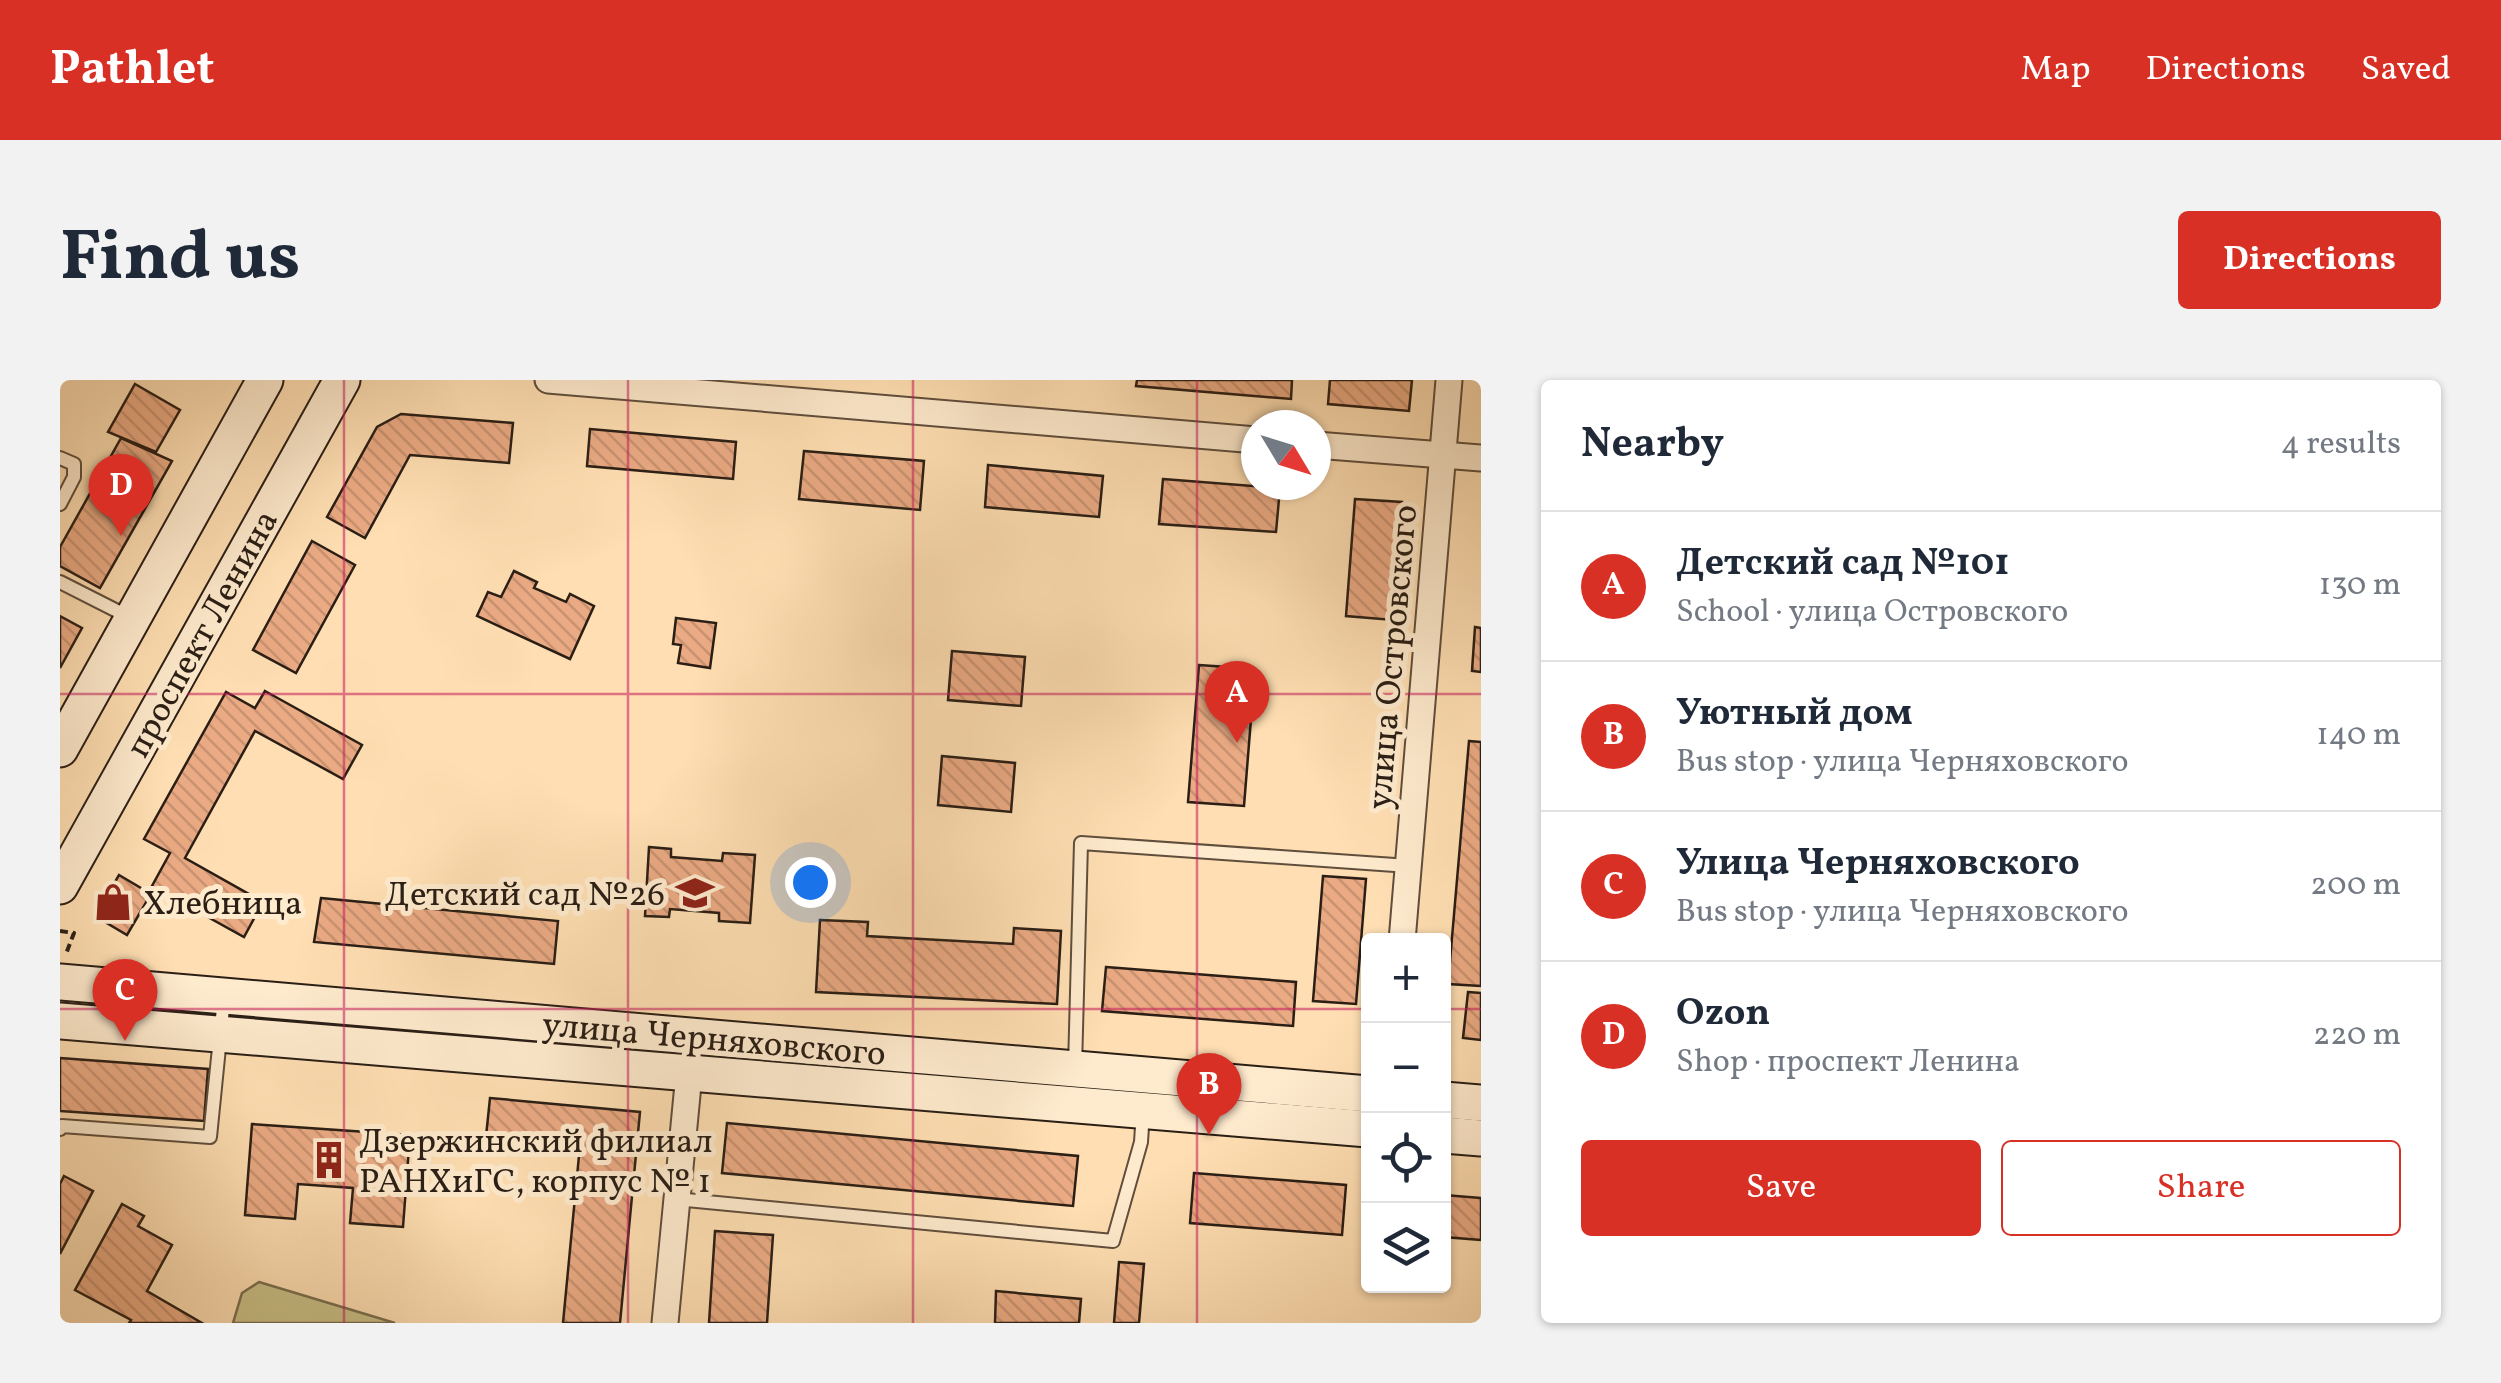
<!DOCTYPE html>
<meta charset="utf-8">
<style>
:root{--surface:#fff;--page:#f2f2f3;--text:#1f2937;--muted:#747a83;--line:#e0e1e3;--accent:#d93025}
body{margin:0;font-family:Vollkorn,serif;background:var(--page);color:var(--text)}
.controls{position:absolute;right:30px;bottom:30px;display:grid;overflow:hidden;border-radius:10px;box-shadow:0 2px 8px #0004}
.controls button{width:90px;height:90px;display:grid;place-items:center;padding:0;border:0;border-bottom:2px solid var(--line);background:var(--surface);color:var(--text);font:50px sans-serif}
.compass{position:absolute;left:1181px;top:30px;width:90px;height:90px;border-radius:50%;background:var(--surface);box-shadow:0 2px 8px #0004;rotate:128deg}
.you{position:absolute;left:750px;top:502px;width:35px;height:35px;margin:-25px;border:8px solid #fff;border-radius:50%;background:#1a73e8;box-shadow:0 0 0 15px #1a73e833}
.badge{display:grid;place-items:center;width:65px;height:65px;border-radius:50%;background:var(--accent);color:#fff;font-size:32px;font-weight:700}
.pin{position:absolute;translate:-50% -82px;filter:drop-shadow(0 2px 5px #0008)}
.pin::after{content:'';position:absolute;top:52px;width:35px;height:30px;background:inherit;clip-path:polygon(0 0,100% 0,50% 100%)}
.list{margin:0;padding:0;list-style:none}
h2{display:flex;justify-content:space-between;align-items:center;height:130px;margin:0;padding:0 40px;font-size:42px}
h2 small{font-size:32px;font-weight:400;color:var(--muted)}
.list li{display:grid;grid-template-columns:65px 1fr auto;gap:30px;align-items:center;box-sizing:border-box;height:150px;padding:0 40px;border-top:2px solid var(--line)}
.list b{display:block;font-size:38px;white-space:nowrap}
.list p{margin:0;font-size:32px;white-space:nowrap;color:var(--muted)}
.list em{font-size:32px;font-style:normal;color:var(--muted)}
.actions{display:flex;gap:20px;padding:30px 40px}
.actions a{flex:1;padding:22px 0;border:2px solid var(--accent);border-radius:10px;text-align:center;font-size:35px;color:var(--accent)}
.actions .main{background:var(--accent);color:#fff}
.icon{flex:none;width:55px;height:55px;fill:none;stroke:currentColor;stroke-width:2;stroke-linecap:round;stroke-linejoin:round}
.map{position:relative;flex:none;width:1421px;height:943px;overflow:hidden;border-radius:10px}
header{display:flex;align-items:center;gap:60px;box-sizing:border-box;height:140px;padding:0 50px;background:var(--accent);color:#fff}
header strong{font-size:48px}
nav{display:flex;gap:55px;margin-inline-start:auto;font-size:35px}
.intro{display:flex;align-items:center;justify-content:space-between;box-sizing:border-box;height:240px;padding:0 60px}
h1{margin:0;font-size:70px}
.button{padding:25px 45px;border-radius:10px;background:var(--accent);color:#fff;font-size:35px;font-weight:700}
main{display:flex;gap:60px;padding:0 60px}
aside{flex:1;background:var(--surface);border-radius:10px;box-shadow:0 2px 8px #0004}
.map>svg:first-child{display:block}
.garden{fill:#c8bf87;stroke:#796e4e;stroke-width:2.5}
.building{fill:url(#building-back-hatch);stroke:#2a1e15;stroke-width:2.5}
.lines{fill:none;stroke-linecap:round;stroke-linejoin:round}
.lane-casing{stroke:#5f4e3c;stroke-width:16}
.street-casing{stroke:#5f4e3c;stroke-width:29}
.secondary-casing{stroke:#2a1e15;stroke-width:39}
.path{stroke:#2a1e15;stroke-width:4;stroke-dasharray:8 5;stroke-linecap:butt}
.lane{stroke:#feeacd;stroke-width:12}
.street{stroke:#feeacd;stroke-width:25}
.secondary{stroke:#feeacd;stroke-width:35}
.grid{fill:none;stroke:#c2185b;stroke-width:2.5;stroke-opacity:0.55}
.labels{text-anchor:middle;stroke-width:10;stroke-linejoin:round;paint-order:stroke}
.street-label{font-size:35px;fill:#2a1e15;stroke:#feeacd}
.poi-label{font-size:35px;fill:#2a1e15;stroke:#feeacd;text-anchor:start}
</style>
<header>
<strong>Pathlet</strong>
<nav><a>Map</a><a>Directions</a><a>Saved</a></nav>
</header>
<div class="intro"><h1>Find us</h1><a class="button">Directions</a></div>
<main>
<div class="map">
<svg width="1421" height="943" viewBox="0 0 1421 943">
<defs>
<pattern id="building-back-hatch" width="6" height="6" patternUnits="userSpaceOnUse" patternTransform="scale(2.5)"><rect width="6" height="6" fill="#eaaa83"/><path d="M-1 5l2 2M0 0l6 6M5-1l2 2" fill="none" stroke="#c99270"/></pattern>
</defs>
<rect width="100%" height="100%" fill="#fedeb2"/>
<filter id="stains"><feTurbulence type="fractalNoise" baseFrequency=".002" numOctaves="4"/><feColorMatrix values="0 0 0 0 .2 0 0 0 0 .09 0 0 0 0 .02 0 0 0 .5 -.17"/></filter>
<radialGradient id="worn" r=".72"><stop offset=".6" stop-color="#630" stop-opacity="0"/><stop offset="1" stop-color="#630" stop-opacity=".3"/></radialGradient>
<!-- garden -->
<polygon class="garden" points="199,902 335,943 173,943 182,913"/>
<!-- building -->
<g class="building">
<polygon points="1077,0 1232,0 1231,19 1076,6"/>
<polygon points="1270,0 1352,0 1349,31 1268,24"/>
<polygon points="75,4 120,30 96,72 48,52"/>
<polygon points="341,34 453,43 449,83 350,75 305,158 267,137 317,47"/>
<polygon points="530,49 676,62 673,99 527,86"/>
<polygon points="61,58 112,81 40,208 0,186 0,167"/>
<polygon points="744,71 864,81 860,130 739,119"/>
<polygon points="928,85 1043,96 1039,137 925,127"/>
<polygon points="1103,99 1220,108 1216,152 1099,144"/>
<polygon points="1295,119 1342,122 1333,240 1286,236"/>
<polygon points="252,161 295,185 236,293 193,270"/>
<polygon points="454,191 477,202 474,208 506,222 510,214 534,226 510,279 417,236 428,212 441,217"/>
<polygon points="0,236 22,248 0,288"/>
<polygon points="616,238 656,243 650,288 618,283 621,265 613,264"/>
<polygon points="1415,247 1421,248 1421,292 1412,291"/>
<polygon points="892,271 965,277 961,326 888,320"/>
<polygon points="1139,285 1195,289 1184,426 1128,422"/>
<polygon points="205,311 302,365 283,399 195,351 125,478 203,522 184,557 92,506 110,473 84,459 166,312 195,328"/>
<polygon points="1409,361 1421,362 1421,606 1388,604"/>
<polygon points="882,376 955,383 951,432 878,425"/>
<polygon points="589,467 611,469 611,477 662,481 663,473 695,475 690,543 659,541 659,533 610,529 609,537 585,536"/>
<polygon points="59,495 91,514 67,555 35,536"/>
<polygon points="1263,496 1306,499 1296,624 1253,621"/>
<polygon points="261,518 498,541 494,584 254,562"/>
<polygon points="760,540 808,542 807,556 953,564 954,548 1001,551 997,624 756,612"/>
<polygon points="1046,587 1236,602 1233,646 1042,631"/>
<polygon points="1408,612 1421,613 1421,660 1403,658"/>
<polygon points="0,678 148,689 144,741 0,731"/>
<polygon points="430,718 580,732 560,943 503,943 520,765 504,764 504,773 425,766"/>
<polygon points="667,743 1018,776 1013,826 662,793"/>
<polygon points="192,744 350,755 343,847 290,843 293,808 238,804 235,839 185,835"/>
<polygon points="1134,793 1286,805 1282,855 1130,843"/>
<polygon points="4,796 33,811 0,874 0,804"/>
<polygon points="1384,815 1421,818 1421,860 1384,857"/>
<polygon points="62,824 84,836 78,846 112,865 87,911 142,943 69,943 71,940 15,910"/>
<polygon points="655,851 713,855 707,943 649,943"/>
<polygon points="1059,882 1084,884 1079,943 1054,943"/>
<polygon points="936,911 1021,919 1019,943 935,943"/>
</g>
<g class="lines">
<!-- lane casing -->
<g class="lane-casing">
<g id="lane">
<polyline points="0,78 14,84 14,97 0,124"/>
<polyline points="0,202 69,237"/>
<polyline points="1015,687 1021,463 1349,486"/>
<polyline points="0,749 2,746 150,757 164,618"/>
<polyline points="616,819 1053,861 1081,762 1083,731"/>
</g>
</g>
<!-- street casing -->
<g class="street-casing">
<g id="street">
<polyline points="488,0 1196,60"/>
<polyline points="1256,65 1421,78"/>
<polyline points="1342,561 1389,0"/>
<polyline points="605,943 629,694"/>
</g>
</g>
<!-- secondary casing -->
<g class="secondary-casing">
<g id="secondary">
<polyline points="0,369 205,0"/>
<polyline points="0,506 282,0"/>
<polyline points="0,602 1308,714"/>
<polyline points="0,641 1308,749"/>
<polyline points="1384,720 1421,723"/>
<polyline points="1384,755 1421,758"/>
</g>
</g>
<!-- path -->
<polyline class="path" points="0,551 14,553 6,574"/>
<!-- lane -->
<use href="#lane" class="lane"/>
<!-- street -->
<use href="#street" class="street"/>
<!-- secondary -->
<use href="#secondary" class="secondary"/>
</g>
<!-- grid -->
<path class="grid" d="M 284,0 L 284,943M 568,0 L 568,943M 853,0 L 853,943M 1137,0 L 1137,943M 0,314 L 1421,314M 0,629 L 1308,629M 1384,629 L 1421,629"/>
<!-- icons -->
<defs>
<g id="school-bare" transform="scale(3)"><path d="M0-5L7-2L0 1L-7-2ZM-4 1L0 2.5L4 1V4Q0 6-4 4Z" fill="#8f2418" stroke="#feeacd" stroke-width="2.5" paint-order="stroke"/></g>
<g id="shop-bare" transform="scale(3)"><path d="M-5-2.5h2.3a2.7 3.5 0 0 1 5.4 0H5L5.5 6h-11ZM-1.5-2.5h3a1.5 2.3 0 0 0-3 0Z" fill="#8f2418" stroke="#feeacd" stroke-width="2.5" paint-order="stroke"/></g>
<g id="building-bare" transform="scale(3)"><path d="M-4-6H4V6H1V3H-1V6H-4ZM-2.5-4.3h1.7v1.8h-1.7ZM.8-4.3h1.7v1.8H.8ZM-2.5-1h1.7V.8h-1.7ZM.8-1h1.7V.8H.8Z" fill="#8f2418" stroke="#feeacd" stroke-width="2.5" paint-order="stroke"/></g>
</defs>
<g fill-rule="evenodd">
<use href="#school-bare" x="635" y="513"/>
<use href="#shop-bare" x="53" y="522"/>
<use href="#building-bare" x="269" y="780"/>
</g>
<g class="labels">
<!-- street labels -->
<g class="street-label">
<text transform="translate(141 253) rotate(-61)" y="12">проспект Ленина</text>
<text transform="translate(1331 277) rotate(-85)" y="12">улица Островского</text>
<text transform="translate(654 658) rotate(5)" y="12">улица Черняховского</text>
</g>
<!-- poi labels -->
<g class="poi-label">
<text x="605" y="525" text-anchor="end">Детский сад №26</text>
<text x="83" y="534">Хлебница</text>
<text x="299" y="772">Дзержинский филиал<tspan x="299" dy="40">РАНХиГС, корпус № 1</tspan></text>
</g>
</g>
<rect width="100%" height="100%" filter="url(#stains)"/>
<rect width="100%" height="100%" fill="url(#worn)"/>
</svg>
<div class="controls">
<button>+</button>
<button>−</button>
<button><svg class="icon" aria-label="locate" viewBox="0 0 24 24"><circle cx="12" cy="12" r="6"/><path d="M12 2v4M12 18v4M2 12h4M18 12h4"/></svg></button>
<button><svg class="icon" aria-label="layers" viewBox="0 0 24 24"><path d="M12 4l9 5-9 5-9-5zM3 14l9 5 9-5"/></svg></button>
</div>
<svg class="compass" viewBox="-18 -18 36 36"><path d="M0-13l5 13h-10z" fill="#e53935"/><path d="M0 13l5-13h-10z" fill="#747a83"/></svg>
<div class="you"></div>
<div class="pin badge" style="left:1177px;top:363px">A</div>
<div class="pin badge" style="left:1149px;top:755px">B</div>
<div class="pin badge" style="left:65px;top:661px">C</div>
<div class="pin badge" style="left:61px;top:156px">D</div>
</div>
<aside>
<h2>Nearby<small>4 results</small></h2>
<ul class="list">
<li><span class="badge">A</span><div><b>Детский сад №101</b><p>School · улица Островского</p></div><em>130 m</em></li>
<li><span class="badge">B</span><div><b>Уютный дом</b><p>Bus stop · улица Черняховского</p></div><em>140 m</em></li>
<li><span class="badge">C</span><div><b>Улица Черняховского</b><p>Bus stop · улица Черняховского</p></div><em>200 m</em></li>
<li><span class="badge">D</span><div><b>Ozon</b><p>Shop · проспект Ленина</p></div><em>220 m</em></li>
</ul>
<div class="actions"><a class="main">Save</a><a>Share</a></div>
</aside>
</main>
